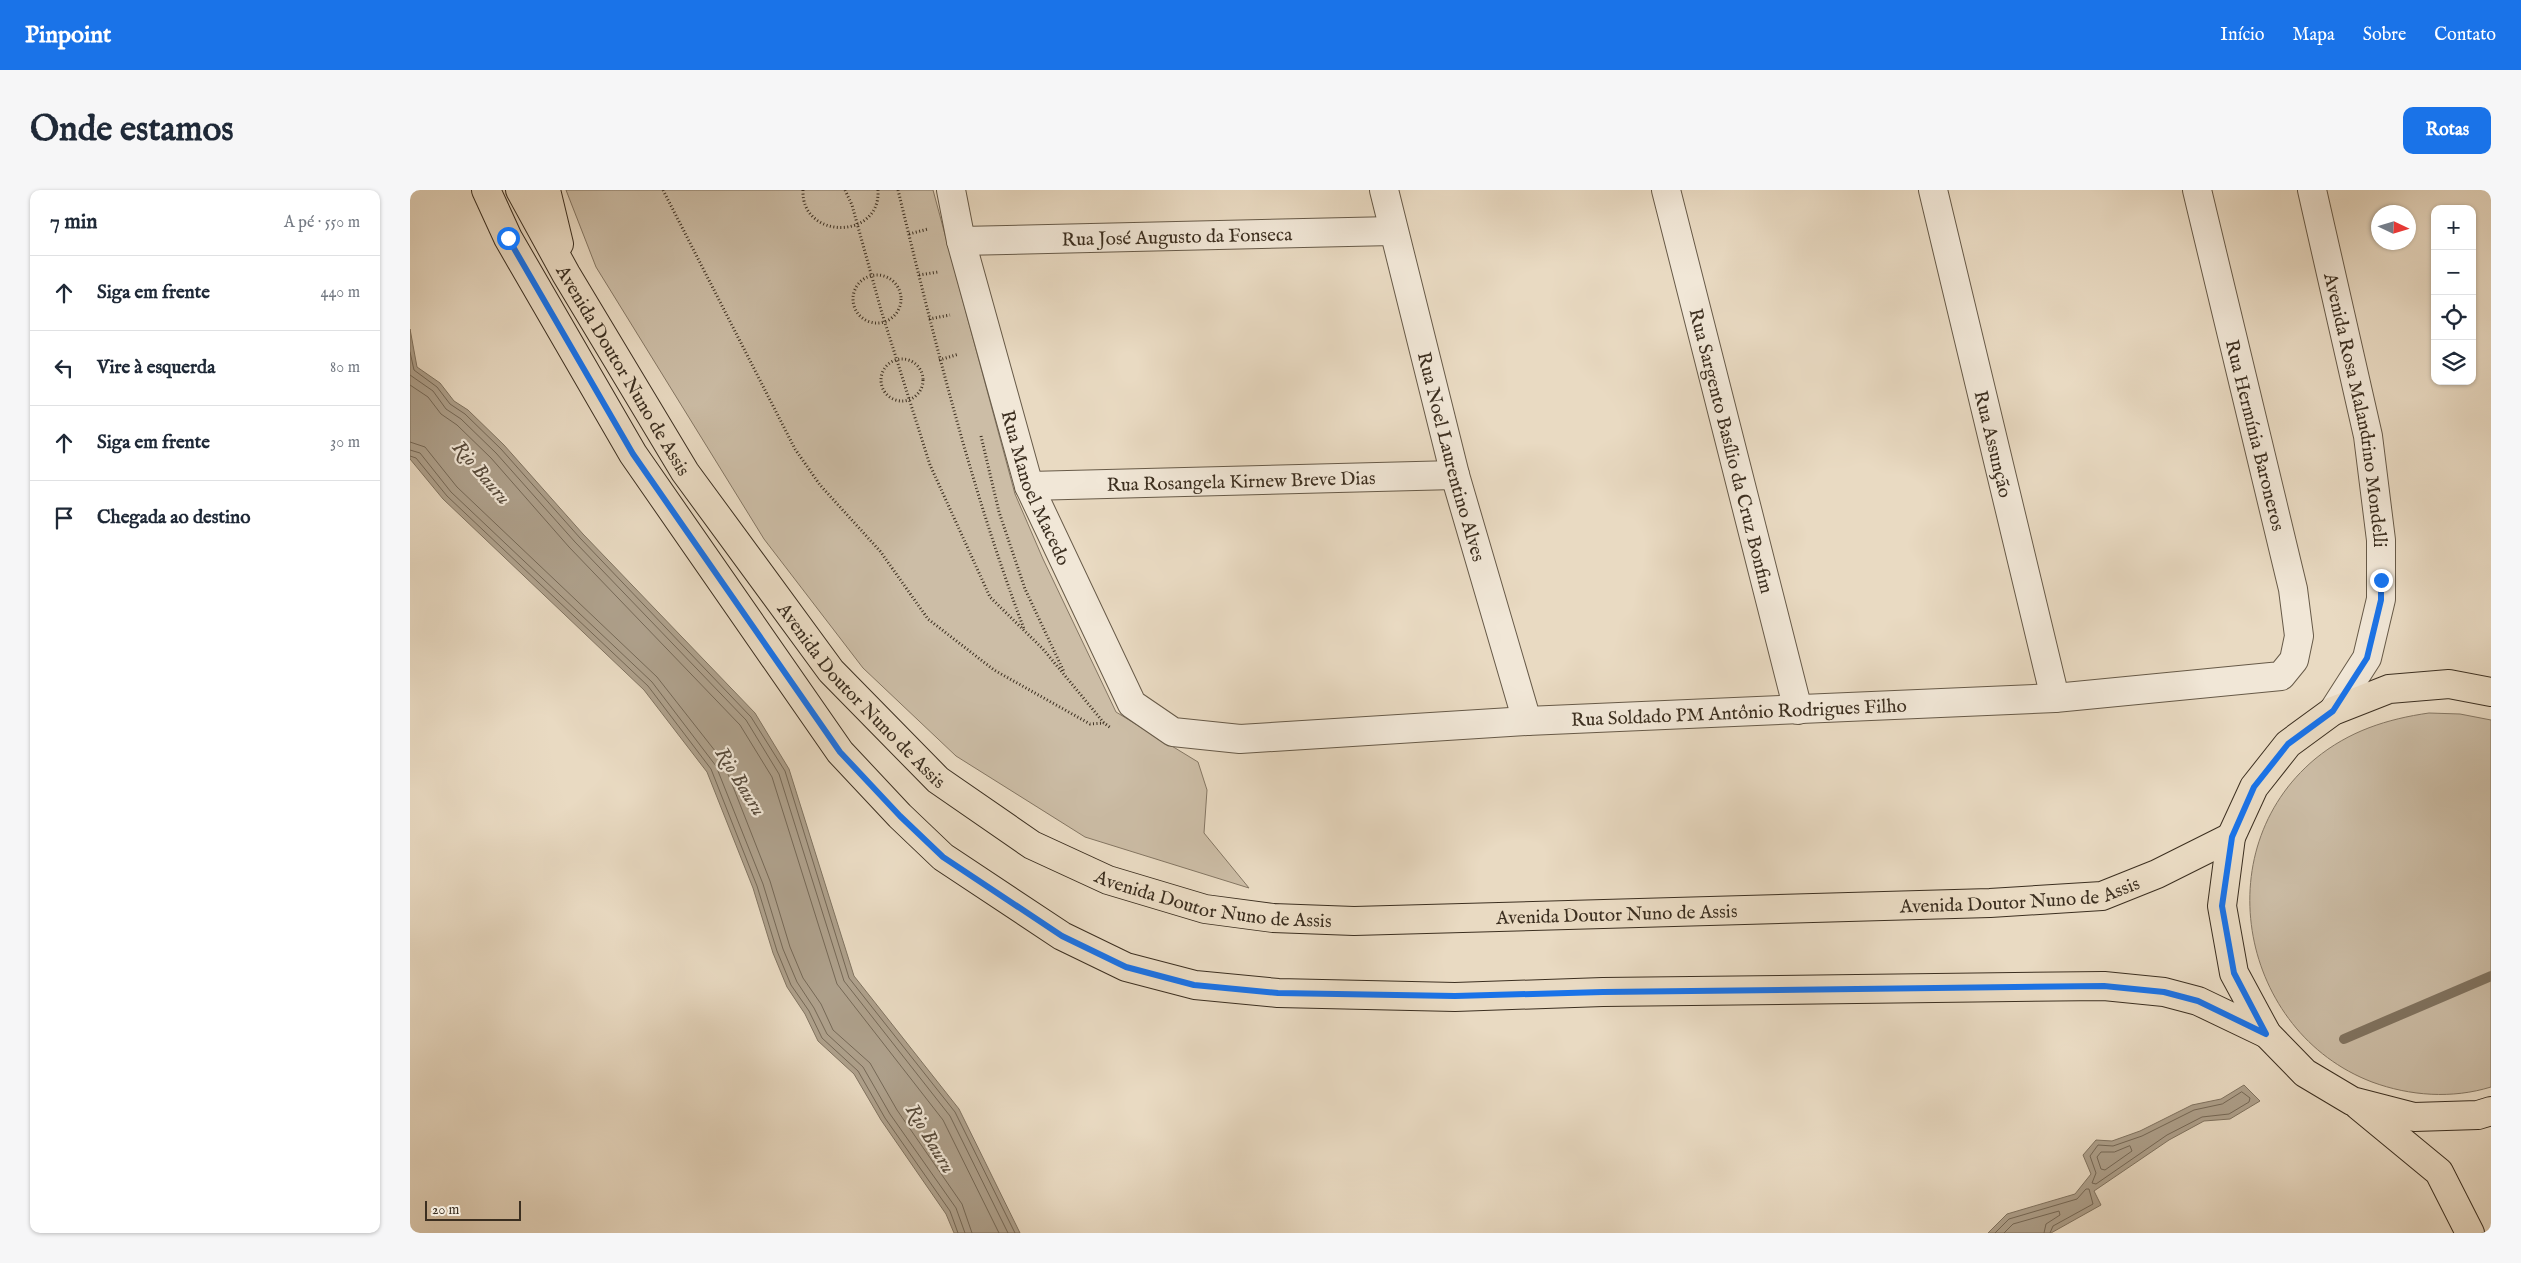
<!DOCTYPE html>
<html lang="pt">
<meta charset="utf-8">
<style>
:root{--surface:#fff;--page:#f6f6f7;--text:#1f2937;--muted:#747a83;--line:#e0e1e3;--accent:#1a73e8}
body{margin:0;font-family:"IM FELL English",serif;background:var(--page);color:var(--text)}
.controls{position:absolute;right:15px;top:15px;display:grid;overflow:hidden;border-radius:10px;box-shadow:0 1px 4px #0004}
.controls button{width:45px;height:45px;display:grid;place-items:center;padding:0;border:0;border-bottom:1px solid var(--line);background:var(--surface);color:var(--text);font:25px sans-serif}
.compass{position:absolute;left:1961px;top:15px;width:45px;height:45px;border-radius:50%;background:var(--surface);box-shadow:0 1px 4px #0004;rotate:94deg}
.scale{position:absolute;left:15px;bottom:12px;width:96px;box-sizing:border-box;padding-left:5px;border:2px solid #3c2f20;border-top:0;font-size:14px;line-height:18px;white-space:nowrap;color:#3c2f20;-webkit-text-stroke:4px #f1e7d7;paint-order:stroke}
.stop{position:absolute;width:15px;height:15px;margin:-11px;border:4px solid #1a73e8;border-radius:50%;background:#fff}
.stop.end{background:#1a73e8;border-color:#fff;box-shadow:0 1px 5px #0008}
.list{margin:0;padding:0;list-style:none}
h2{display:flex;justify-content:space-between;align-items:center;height:65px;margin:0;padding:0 20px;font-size:21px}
h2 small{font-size:16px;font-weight:400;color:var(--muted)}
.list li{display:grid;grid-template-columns:32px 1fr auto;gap:15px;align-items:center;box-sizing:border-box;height:75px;padding:0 20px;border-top:1px solid var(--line)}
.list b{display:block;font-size:19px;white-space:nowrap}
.list em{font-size:16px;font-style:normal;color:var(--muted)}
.icon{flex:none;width:28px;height:28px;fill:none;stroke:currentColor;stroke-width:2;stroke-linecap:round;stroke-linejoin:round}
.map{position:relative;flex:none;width:2081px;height:1043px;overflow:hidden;border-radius:10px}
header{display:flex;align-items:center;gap:30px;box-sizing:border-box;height:70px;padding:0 25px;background:var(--accent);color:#fff}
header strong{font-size:24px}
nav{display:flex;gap:28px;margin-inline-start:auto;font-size:18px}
.intro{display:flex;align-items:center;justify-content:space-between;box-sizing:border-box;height:120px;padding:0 30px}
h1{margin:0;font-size:35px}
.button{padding:12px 22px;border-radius:10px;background:var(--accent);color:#fff;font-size:18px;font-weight:700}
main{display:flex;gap:30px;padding:0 30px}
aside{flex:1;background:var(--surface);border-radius:10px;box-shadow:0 1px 4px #0004}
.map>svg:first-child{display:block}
.green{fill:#ccbda6;stroke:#847663}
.water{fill:#aea08b;stroke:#807360}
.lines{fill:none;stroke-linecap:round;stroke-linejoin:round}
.shore{stroke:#756856;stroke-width:1}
.stream{stroke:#807360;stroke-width:10}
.minor-casing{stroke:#675a48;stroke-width:30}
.major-casing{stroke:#3c2f20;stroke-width:30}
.path{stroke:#3c2f20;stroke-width:3;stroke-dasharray:1 2.5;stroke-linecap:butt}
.minor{stroke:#f1e7d7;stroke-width:28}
.major{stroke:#e9dac2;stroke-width:28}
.route{stroke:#1a73e8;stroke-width:6}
.labels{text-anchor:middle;stroke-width:4.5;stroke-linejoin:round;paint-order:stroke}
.street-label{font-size:19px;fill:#3c2f20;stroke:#f1e7d7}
.water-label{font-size:20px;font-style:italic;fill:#584b3b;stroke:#f1e7d7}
</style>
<header>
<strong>Pinpoint</strong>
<nav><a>Início</a><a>Mapa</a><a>Sobre</a><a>Contato</a></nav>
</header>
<div class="intro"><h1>Onde estamos</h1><a class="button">Rotas</a></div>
<main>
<aside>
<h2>7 min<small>A pé · 550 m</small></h2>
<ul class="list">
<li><svg class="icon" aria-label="ahead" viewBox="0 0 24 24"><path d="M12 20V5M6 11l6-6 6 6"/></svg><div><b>Siga em frente</b></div><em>440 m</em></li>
<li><svg class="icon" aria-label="left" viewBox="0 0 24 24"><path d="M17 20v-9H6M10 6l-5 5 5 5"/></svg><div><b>Vire à esquerda</b></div><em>80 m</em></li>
<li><svg class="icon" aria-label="ahead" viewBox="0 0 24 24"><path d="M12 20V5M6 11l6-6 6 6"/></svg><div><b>Siga em frente</b></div><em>30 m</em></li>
<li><svg class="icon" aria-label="arrive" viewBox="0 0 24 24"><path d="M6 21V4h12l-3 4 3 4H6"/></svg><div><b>Chegada ao destino</b></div></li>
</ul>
</aside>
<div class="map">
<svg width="2081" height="1043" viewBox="0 0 2081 1043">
<rect width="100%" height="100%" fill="#e9dac2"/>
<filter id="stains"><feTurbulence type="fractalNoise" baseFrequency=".004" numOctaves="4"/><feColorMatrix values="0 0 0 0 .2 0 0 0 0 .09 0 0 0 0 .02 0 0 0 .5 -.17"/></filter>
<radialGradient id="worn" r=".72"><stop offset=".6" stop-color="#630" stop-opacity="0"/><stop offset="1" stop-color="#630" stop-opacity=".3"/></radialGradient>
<!-- green -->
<g class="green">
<polygon points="156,0 523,0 605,304 633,369 706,522 788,572 797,600 794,643 839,698 675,647 546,566 453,478 354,349 186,77"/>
<path d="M 2019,523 L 2050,524 L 2081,530 L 2081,897 C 2042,909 2000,906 1962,892 C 1831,842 1795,661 1905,569 C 1939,541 1977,529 2019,523 Z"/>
</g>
<!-- water -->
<g class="water">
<polygon points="0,139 7,177 30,193 44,211 58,220 94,255 173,344 345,523 379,579 444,786 549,919 610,1043 544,1043 536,1024 471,930 444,884 408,851 395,824 377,797 363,763 343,698 297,582 234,500 33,309 0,269"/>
<polygon points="1834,895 1850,911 1820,929 1794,931 1759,950 1684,1001 1691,1015 1641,1043 1578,1043 1597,1024 1665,1004 1681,984 1673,965 1686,950 1702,951 1730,941 1782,915 1811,909"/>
</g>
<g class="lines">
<!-- shore -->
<g class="shore">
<polyline points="0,162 4,180 27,197 40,214 55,224 91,259 170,348 341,527 375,581 439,788 545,922 605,1043"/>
<polyline points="0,185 23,201 36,219 51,229 86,263 165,352 336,530 369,584 434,791 540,926 598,1043"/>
<polyline points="0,195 18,207 31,224 47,235 81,268 159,357 330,535 362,587 427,794 533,930 589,1043"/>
<polyline points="0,252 15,257 47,297 247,487 313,571 360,691 380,757 393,788 411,814 423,840 460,873 487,920 552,1014 562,1043"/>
<polyline points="0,260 10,263 41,302 242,492 306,576 353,694 373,759 387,792 404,818 417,844 453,877 480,924 546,1018 555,1043"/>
<polyline points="0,266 6,268 37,306 238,496 301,579 347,696 367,761 381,795 399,821 412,848 448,881 475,928 540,1021 548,1043"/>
<polygon points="1832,902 1840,908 1839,912 1819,924 1792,927 1757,945 1686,994 1682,993 1686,983 1680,966 1688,955 1703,956 1732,946 1784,920 1812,914"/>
<polygon points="1720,956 1722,961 1695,980 1691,979 1687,967 1691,962 1704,962"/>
<polyline points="1585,1043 1599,1029 1667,1009 1676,999 1679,999 1683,1014 1643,1036 1640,1043"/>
<polyline points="1594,1043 1603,1034 1649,1021 1650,1025 1636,1034 1634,1043"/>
</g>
<!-- stream -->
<polyline class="stream" points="1934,849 2081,786"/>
<!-- minor casing -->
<g class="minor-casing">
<g id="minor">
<path id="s1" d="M 541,0 L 551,51 L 619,296 L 722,514 L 763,542 L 830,549 L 1117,531 L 1645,508 L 1871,486 L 1884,470 L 1889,446 L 1883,399 L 1787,0"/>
<path id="s2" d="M 974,0 L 1045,285 L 1117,531"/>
<path id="s3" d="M 1256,0 L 1388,520"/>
<path id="s4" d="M 1523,0 L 1645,508"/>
<path id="s5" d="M 1902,0 L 1958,246 L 1971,350 L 1971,409 L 1957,468 L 1923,521"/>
<path id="s6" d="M 551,51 L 983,41"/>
<path id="s7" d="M 619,296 L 1045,285"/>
</g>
</g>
<!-- major casing -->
<g class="major-casing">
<g id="major">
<polyline points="76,0 98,48 223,264 430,562 490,626 533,667 652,746 716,777 785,795 868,803 1045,807 1193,802 1694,796 1754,802 1788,811 1857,844"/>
<path id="s8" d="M 110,0 L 156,84 L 275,282 L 421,481 L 528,590 L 622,655 L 698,690 L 795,719 L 863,728 L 944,731 L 1580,713 L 1692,706 L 1747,684 L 1821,647"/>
<polyline points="136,0 149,54"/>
<polyline points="2081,502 2039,494 1979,499 1923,521 1878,554 1844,597 1821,647 1812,716 1824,783 1857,844 1895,883 1942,911 2004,927 2068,925 2081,921"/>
<polyline points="1949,916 2029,982 2060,1043"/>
</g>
</g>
<!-- path -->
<g class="path">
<polyline points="253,0 385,259 410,295 470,361 518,429 584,480 680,534 694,533"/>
<path d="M 393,0 C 391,50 471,50 468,0"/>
<polyline points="435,0 442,15 471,120 520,275 580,407 633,459 694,533 701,538"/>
<path d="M 488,0 C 524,148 560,296 614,439"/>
<polyline points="499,44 518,39"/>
<circle cx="467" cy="109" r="24"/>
<polyline points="509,85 528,82"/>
<polyline points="519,129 540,125"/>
<circle cx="492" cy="190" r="21"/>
<polyline points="529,170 549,164"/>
<polyline points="571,246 589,322 615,399 654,482"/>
</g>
<!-- minor -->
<use href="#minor" class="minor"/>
<!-- major -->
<use href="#major" class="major"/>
</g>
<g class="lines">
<!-- route -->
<polyline class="route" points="98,48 223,264 430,562 490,626 533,667 652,746 716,777 784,795 868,803 1045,806 1193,802 1694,796 1754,802 1788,811 1856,844 1824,783 1812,716 1822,647 1844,597 1878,554 1923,521 1957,468 1971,410 1971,390"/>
</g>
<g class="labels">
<!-- street labels -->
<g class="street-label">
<text dy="7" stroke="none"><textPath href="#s6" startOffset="216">Rua José Augusto da Fonseca</textPath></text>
<text dy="7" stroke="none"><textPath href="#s8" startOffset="208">Avenida Doutor Nuno de Assis</textPath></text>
<text dy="7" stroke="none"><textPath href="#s5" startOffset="225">Avenida Rosa Malandrino Mondelli</textPath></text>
<text transform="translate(1846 245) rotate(76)" y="7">Rua Hermínia Baroneros</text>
<text dy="7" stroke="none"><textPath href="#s4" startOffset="261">Rua Assunção</textPath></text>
<text dy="7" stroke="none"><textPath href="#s3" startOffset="269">Rua Sargento Basílio da Cruz Bonfim</textPath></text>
<text dy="7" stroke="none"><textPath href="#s2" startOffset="275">Rua Noel Laurentino Alves</textPath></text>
<text dy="7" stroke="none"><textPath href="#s7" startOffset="212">Rua Rosangela Kirnew Breve Dias</textPath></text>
<text dy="7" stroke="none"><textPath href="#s1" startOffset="310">Rua Manoel Macedo</textPath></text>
<text dy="7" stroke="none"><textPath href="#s8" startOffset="612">Avenida Doutor Nuno de Assis</textPath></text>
<text dy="7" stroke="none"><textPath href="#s1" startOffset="1164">Rua Soldado PM Antônio Rodrigues Filho</textPath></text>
<text dy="7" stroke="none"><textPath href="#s8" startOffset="1842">Avenida Doutor Nuno de Assis</textPath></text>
<text dy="7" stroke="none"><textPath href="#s8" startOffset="1032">Avenida Doutor Nuno de Assis</textPath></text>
<text dy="7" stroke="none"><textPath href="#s8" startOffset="1438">Avenida Doutor Nuno de Assis</textPath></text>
</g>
<!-- water labels -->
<g class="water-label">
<text transform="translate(72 282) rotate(49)" y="7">Rio Bauru</text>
<text transform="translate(331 591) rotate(58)" y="7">Rio Bauru</text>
<text transform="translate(521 948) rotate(59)" y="7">Rio Bauru</text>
</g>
</g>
<rect width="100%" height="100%" filter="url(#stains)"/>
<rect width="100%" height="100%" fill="url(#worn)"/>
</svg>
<div class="controls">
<button>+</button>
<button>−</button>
<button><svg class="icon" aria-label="locate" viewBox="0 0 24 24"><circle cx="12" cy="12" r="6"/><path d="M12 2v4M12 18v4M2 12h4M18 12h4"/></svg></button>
<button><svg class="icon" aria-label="layers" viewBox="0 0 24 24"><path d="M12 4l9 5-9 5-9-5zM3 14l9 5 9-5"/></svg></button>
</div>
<svg class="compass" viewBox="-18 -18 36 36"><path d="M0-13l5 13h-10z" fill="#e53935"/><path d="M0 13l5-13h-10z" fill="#747a83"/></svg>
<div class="scale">20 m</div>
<div class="stop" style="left:98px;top:48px"></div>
<div class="stop end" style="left:1971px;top:390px"></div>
</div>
</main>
